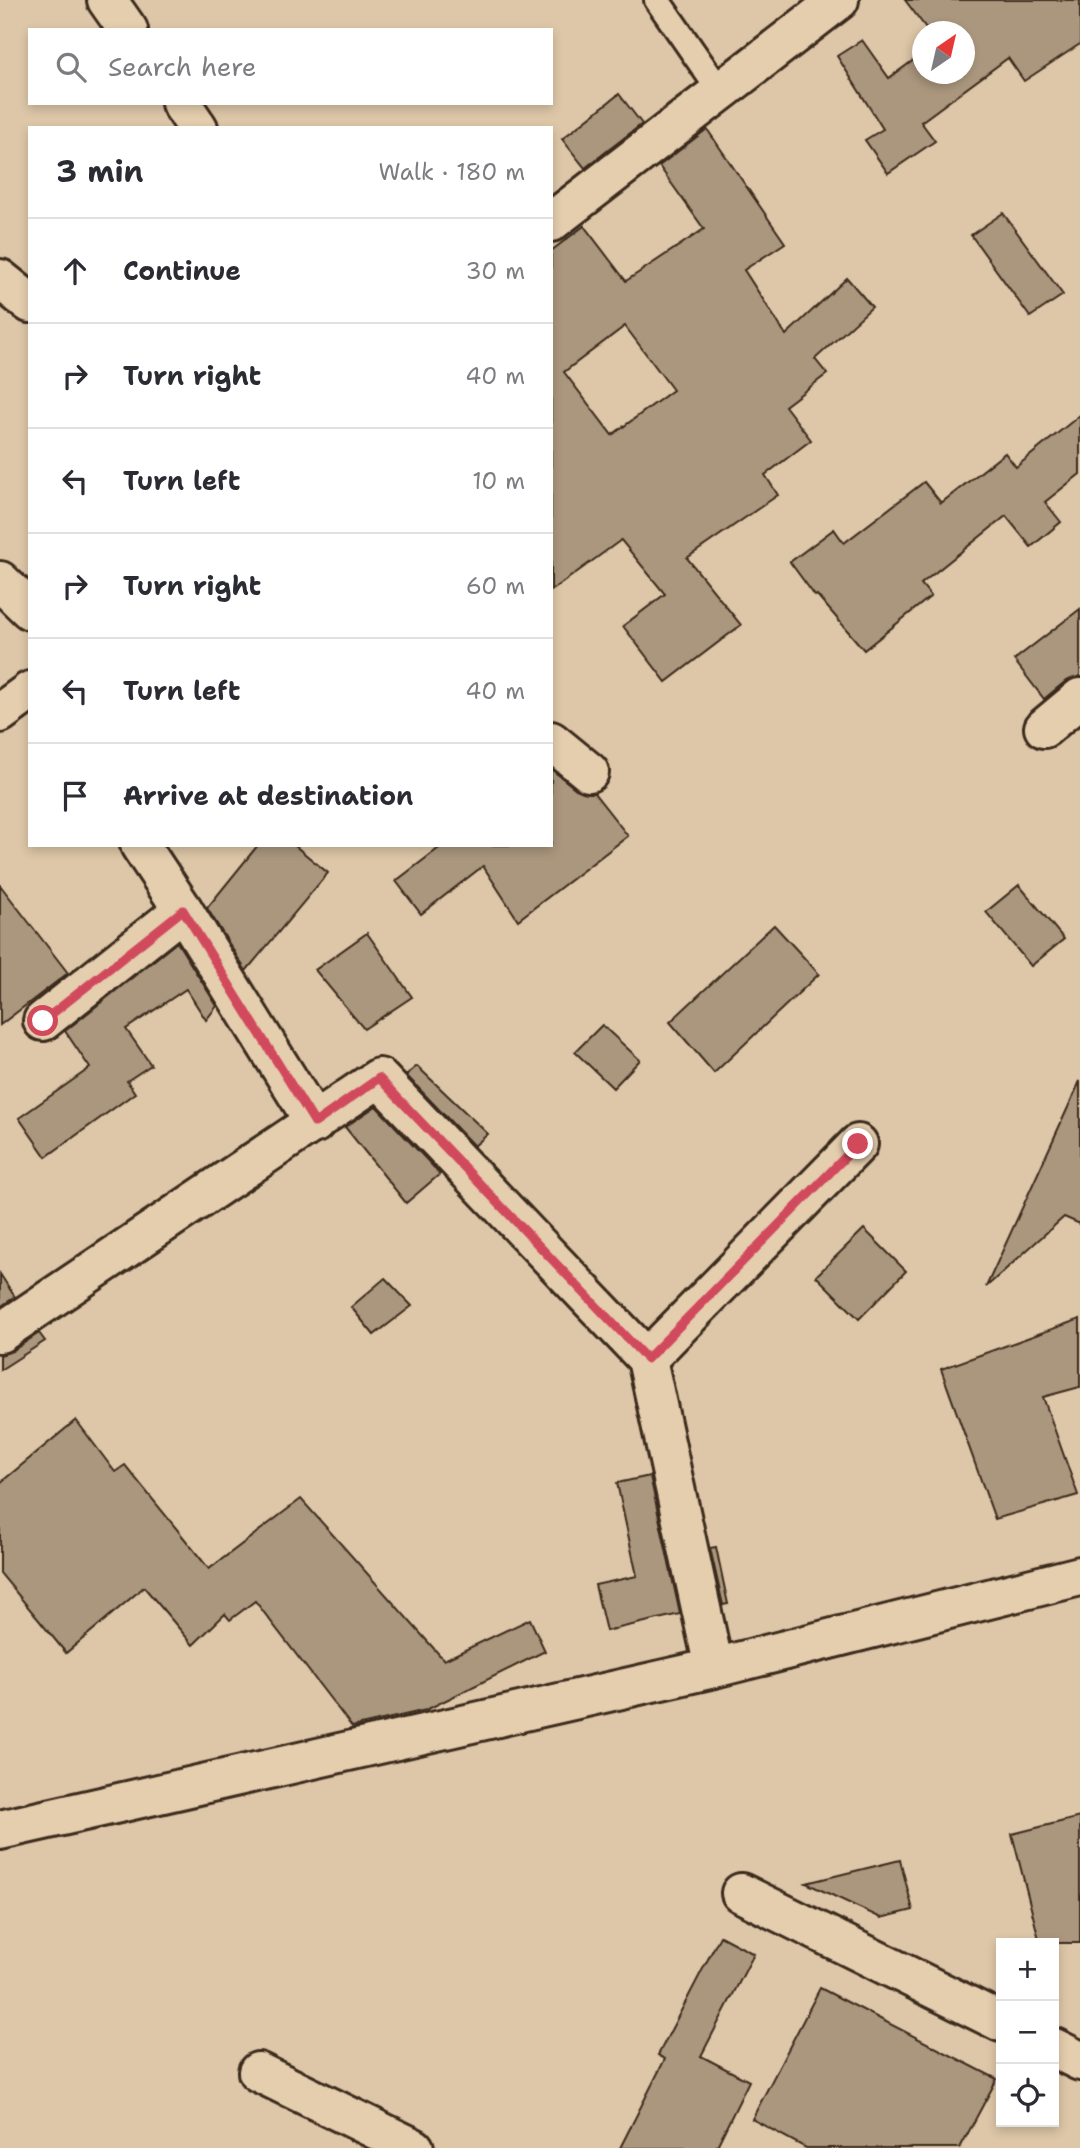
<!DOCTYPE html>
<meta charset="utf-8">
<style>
:root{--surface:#fff;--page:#f7f7f7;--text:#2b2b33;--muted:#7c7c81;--line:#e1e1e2}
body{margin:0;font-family:"Shantell Sans",sans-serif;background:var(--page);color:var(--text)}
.controls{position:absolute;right:21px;bottom:21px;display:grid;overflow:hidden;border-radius:0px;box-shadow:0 4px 10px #0003}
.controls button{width:63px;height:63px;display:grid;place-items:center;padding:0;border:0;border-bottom:2px solid var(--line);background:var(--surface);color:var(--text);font:35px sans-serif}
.compass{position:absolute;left:912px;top:21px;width:63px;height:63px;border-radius:50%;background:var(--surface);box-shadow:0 4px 10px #0003;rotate:34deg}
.stop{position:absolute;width:21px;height:21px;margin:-16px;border:5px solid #d1495b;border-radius:50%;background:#fff}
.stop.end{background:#d1495b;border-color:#fff;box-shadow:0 2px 7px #0008}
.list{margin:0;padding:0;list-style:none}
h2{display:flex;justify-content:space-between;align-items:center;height:91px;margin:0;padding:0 28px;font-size:30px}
h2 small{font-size:23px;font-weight:400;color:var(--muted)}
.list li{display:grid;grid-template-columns:46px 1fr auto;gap:21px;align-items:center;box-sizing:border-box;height:105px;padding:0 28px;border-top:2px solid var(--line)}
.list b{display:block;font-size:26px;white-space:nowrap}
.list em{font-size:23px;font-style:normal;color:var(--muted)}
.icon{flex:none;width:38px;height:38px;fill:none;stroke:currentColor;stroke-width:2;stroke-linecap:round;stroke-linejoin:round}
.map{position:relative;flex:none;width:1080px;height:2148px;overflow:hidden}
.search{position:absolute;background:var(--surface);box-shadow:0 4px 10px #0003;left:28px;top:28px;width:525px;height:77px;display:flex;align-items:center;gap:18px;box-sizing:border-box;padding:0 24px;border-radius:0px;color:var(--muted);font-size:26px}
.panel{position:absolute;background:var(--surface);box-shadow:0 4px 10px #0003;left:28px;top:126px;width:525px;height:721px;border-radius:0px}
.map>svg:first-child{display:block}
.building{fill:#ab977e;stroke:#3b2a1e;stroke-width:2;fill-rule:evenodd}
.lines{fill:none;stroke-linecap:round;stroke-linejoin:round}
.service-casing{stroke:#3b2a1e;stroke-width:30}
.minor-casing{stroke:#3b2a1e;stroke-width:44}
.tertiary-casing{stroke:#3b2a1e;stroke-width:44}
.service{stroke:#e5ceae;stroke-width:24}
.minor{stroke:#e5ceae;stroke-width:38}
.tertiary{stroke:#e5ceae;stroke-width:38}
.route{stroke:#d1495b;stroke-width:9}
</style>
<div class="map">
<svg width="1080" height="2148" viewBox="0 0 1080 2148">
<rect width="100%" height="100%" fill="#dec7a8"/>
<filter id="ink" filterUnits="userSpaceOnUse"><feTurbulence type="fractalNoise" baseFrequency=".0143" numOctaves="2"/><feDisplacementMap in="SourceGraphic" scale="14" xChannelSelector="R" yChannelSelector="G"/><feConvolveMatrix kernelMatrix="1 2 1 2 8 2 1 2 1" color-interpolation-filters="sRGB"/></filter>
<g filter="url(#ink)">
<!-- building -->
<g class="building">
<polygon points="905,0 1080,0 1080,44 1024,81 1008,58 921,122 935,141 888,173 865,140 883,129 837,56 862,40 889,78 922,54 922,74 964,74 964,32 929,32"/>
<polygon points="619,94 642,124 585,168 562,139"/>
<path d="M 707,129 L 785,243 L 744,270 L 786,335 L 847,278 L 872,307 L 815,359 L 827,374 L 785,406 L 811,440 L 765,475 L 778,495 L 687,558 L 741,625 L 666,682 L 623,626 L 665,594 L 621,540 L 551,591 L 551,251 L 584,226 L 626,281 L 704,229 L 659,166 ZM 625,326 L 673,390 L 612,435 L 564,372 Z"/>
<polygon points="1003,213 1063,295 1030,317 971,235"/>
<polygon points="1080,415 1080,474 1045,502 1061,522 1031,547 1006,516 921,584 931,596 864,650 817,595 815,596 790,562 834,529 844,543 924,482 941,503 1005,453 1016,467"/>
<polygon points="1080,609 1080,677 1066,681 1044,699 1014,660"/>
<polygon points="551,769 576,789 594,793 628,836 518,920 483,866 421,914 396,881 443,845 551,845"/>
<polygon points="258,845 294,845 328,873 246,971 207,908"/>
<polygon points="0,885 68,973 0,1025"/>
<polygon points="1019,885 1064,939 1031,966 986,912"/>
<polygon points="774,925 819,974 714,1073 670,1022"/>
<polygon points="367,933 412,997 364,1029 315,970"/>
<polygon points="177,942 217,1006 206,1020 186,989 126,1029 151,1065 127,1081 135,1093 46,1157 19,1118 90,1068 65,1031"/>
<polygon points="602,1025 640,1060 613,1088 575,1052"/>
<polygon points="417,1066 488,1134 474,1146 406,1075"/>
<polygon points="1080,1081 1080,1224 1064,1217 986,1287"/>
<polygon points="376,1106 440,1174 406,1203 345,1127"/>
<polygon points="864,1229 906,1271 859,1319 816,1276"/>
<polygon points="0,1274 15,1297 0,1307"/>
<polygon points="385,1278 412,1306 374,1335 351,1307"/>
<polygon points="1080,1319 1080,1387 1043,1397 1078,1495 995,1519 941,1369"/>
<polygon points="39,1333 45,1341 0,1370 0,1355 12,1351"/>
<polygon points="76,1420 115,1472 125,1465 209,1569 301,1499 444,1660 530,1619 545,1651 426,1710 352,1727 255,1601 230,1620 225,1614 193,1645 144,1587 66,1653 0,1573 0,1483"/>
<polygon points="650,1476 680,1614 606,1631 595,1585 637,1576 617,1483"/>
<polygon points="716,1547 728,1604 723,1605 710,1548"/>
<polygon points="1080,1817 1080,1943 1040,1943 1012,1834"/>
<polygon points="900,1860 913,1910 881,1918 806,1883"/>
<polygon points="720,1936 754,1954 701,2056 749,2081 716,2148 620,2148 665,2059 658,2055"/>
<polygon points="820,1988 997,2079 960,2148 806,2148 752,2119"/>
</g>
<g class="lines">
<!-- service casing -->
<g class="service-casing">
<polyline id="service" points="657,0 720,91"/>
</g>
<!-- minor casing -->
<g class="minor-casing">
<g id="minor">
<polyline points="107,0 128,30"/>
<polyline points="181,103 198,128"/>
<polyline points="551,222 839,0"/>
<polyline points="0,279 30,303"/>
<polyline points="0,581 30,610"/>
<polyline points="0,713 30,691"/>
<polyline points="1044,728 1080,698"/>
<polyline points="551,741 589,772"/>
<polyline points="140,845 183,910 315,1123"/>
<polyline points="43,1021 183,910"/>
<polyline points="0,1333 379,1078 647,1359 714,1668"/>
<polyline points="647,1359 858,1144"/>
<polyline points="741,1893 1001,2022"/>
<polyline points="1054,2048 1080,2061"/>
<polyline points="258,2072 414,2148"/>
</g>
</g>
<!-- tertiary casing -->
<g class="tertiary-casing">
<polyline id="tertiary" points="0,1830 714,1668 1080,1576"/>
</g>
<!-- service -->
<use href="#service" class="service"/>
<!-- minor -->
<use href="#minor" class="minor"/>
<!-- tertiary -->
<use href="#tertiary" class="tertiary"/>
</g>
</g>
<g class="lines" filter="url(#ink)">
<!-- route -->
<polyline class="route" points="43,1021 183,910 315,1123 379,1078 647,1359 858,1144"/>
</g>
</svg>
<div class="controls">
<button>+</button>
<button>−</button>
<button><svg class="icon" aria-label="locate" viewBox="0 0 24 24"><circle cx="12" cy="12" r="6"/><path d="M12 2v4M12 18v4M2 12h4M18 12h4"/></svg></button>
</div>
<svg class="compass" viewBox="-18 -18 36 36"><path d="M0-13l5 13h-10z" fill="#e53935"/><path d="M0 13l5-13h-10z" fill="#7c7c81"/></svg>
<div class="stop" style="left:43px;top:1021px"></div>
<div class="stop end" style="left:858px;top:1144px"></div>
<div class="search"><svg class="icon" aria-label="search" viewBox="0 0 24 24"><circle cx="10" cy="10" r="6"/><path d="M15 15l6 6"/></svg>Search here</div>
<section class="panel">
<h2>3 min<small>Walk · 180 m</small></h2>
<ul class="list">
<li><svg class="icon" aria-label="ahead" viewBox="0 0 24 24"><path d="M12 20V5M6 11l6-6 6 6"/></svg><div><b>Continue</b></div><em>30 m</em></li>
<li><svg class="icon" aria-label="right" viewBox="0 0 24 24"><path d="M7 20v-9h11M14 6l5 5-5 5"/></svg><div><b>Turn right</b></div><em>40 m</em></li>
<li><svg class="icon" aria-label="left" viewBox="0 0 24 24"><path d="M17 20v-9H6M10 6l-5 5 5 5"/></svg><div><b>Turn left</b></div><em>10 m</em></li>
<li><svg class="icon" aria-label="right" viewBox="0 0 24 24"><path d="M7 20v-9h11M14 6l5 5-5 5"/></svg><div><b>Turn right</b></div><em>60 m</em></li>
<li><svg class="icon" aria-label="left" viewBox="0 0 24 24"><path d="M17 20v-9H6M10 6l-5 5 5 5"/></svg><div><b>Turn left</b></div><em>40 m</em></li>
<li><svg class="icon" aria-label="arrive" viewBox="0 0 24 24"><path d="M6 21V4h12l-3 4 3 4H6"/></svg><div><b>Arrive at destination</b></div></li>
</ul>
</section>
</div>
